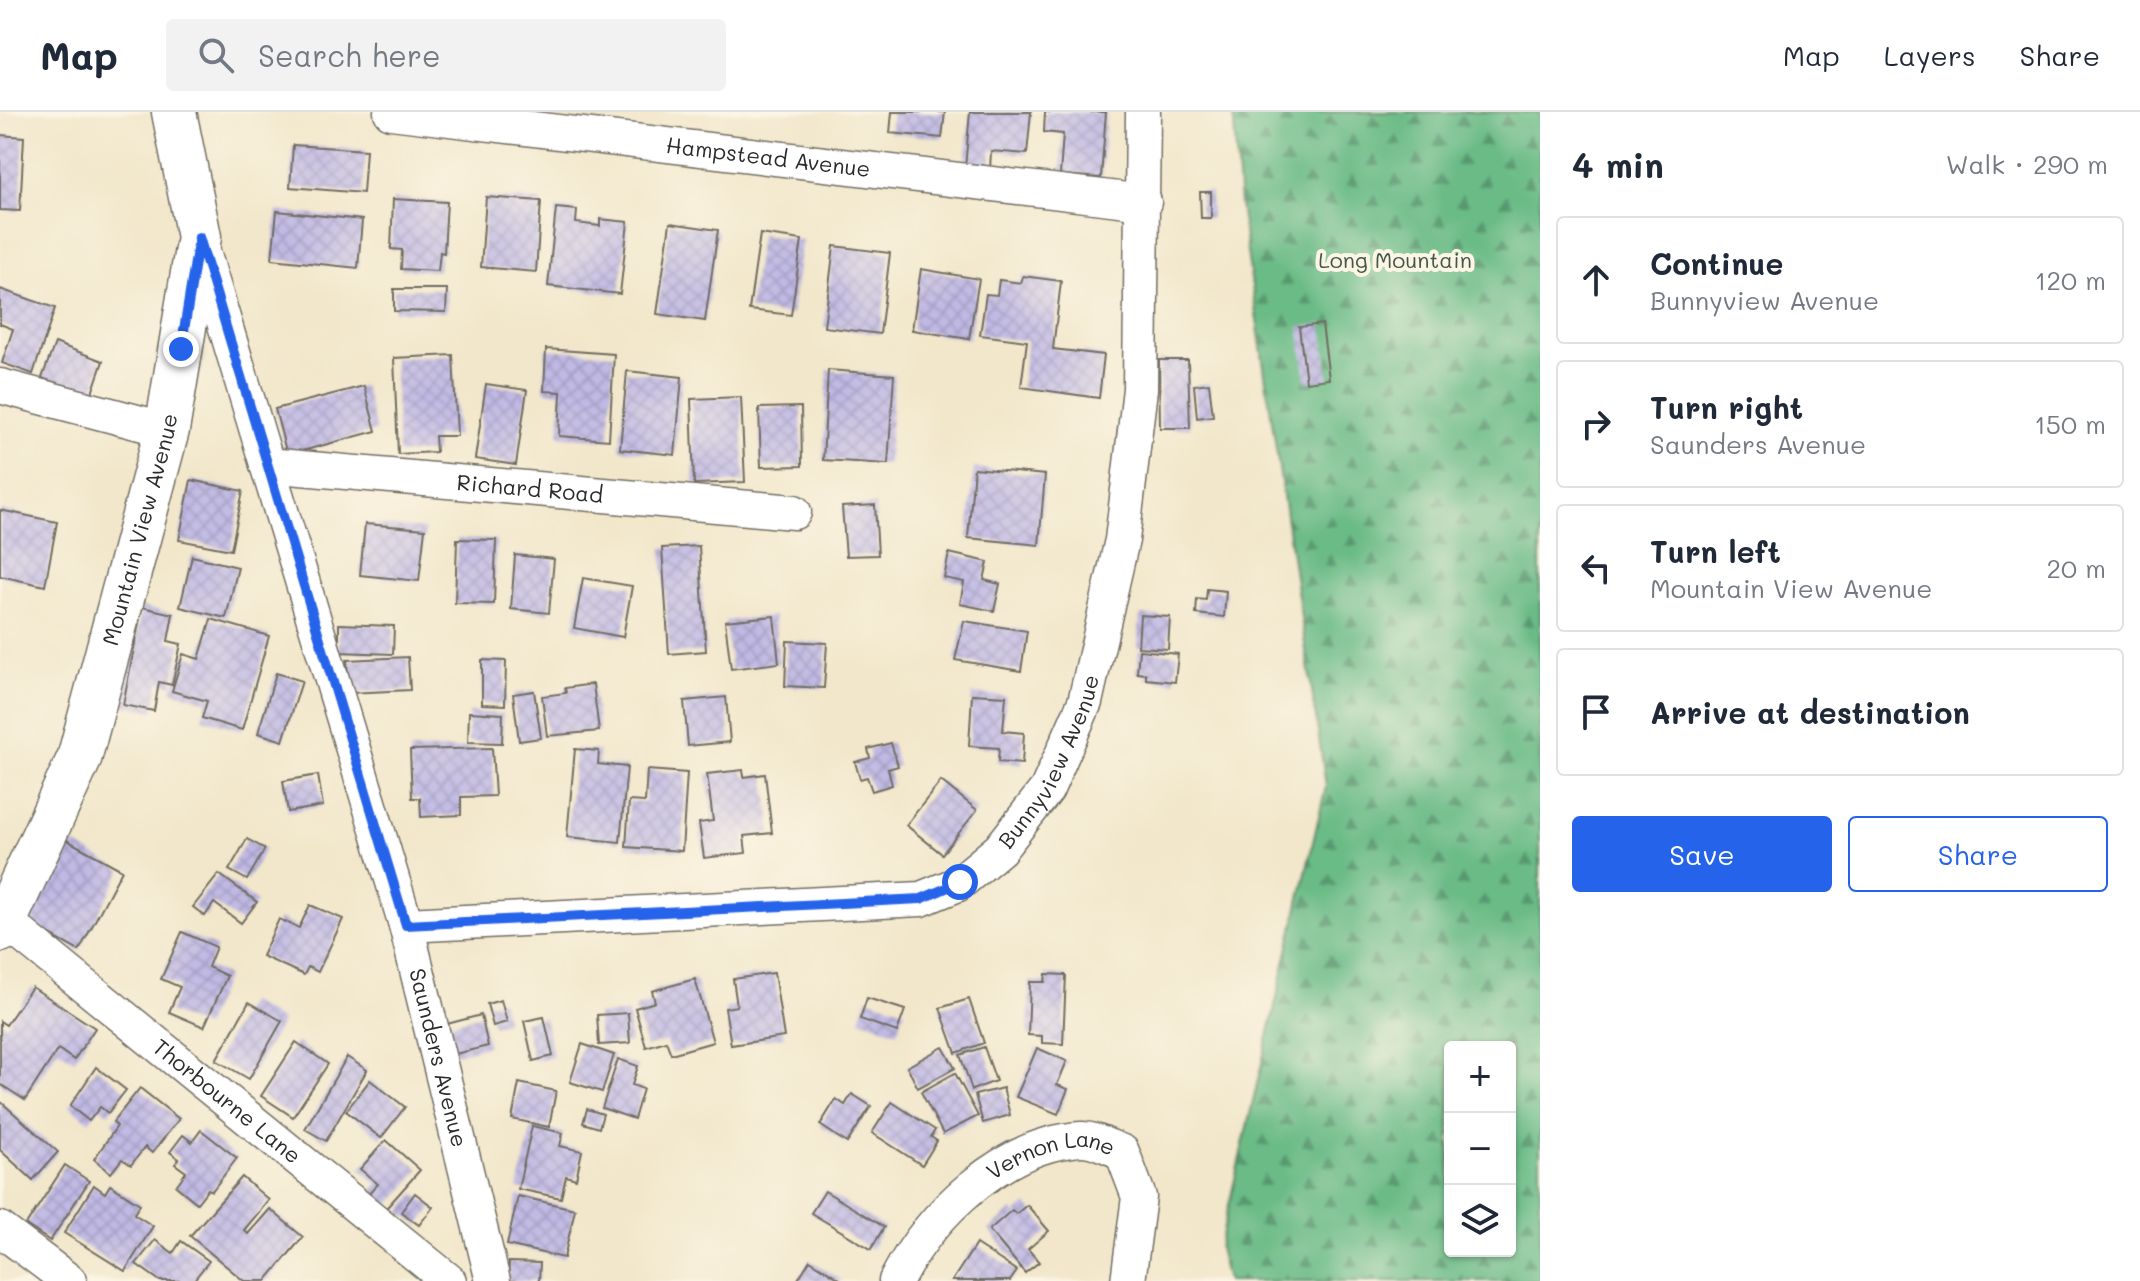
<!DOCTYPE html>
<meta charset="utf-8">
<style>
:root{--surface:#fff;--page:#f2f2f3;--text:#1f2937;--muted:#747a83;--line:#e0e1e3;--accent:#2563eb}
body{margin:0;font-family:Mali,sans-serif;background:var(--page);color:var(--text)}
.controls{position:absolute;right:24px;bottom:24px;display:grid;overflow:hidden;border-radius:8px;box-shadow:0 2px 6px #0004}
.controls button{width:72px;height:72px;display:grid;place-items:center;padding:0;border:0;border-bottom:2px solid var(--line);background:var(--surface);color:var(--text);font:40px sans-serif}
.stop{position:absolute;width:24px;height:24px;margin:-18px;border:6px solid #2563eb;border-radius:50%;background:#fff}
.stop.end{background:#2563eb;border-color:#fff;box-shadow:0 2px 8px #0008}
.list{margin:0;padding:0;list-style:none}
h2{display:flex;justify-content:space-between;align-items:center;height:104px;margin:0;padding:0 32px;font-size:34px}
h2 small{font-size:26px;font-weight:400;color:var(--muted)}
.list li{display:grid;grid-template-columns:52px 1fr auto;gap:24px;align-items:center;box-sizing:border-box;height:128px;margin:0 16px 16px;padding:0 16px;border:2px solid var(--line);border-radius:8px}
.list b{display:block;font-size:30px;white-space:nowrap}
.list p{margin:0;font-size:26px;white-space:nowrap;color:var(--muted)}
.list em{font-size:26px;font-style:normal;color:var(--muted)}
.actions{display:flex;gap:16px;padding:24px 32px}
.actions a{flex:1;padding:18px 0;border:2px solid var(--accent);border-radius:8px;text-align:center;font-size:28px;color:var(--accent)}
.actions .main{background:var(--accent);color:#fff}
.icon{flex:none;width:44px;height:44px;fill:none;stroke:currentColor;stroke-width:2;stroke-linecap:round;stroke-linejoin:round}
.map{position:relative;flex:none;width:1540px;height:1169px;overflow:hidden}
header{display:flex;align-items:center;gap:48px;box-sizing:border-box;height:112px;padding:0 40px;background:var(--surface);border-bottom:2px solid var(--line)}
header strong{font-size:38px}
nav{display:flex;gap:44px;margin-inline-start:auto;font-size:28px}
.search{width:560px;height:72px;background:var(--page);display:flex;align-items:center;gap:20px;box-sizing:border-box;padding:0 28px;border-radius:8px;color:var(--muted);font-size:30px}
main{display:flex}
aside{flex:1;background:var(--surface)}
.map>svg:first-child{display:block}
.forest{fill:url(#forest-firs);stroke:#4a7358;stroke-width:2;fill-rule:evenodd}
.building{fill:url(#building-cross-hatch)}
.lines{fill:none;stroke-linecap:round;stroke-linejoin:round}
.minor-casing{stroke:#716d63;stroke-width:37}
.secondary-casing{stroke:#716d63;stroke-width:47}
.minor{stroke:#fff;stroke-width:34}
.secondary{stroke:#fff;stroke-width:44}
.route{stroke:#2563eb;stroke-width:10}
.labels{text-anchor:middle;stroke-width:8;stroke-linejoin:round;paint-order:stroke}
.street-label{font-size:22px;fill:#2b2b2b;stroke:#fcf5e5}
.park-label{font-size:22px;fill:#415748;stroke:#fcf5e5}
</style>
<header>
<strong>Map</strong>
<div class="search"><svg class="icon" aria-label="search" viewBox="0 0 24 24"><circle cx="10" cy="10" r="6"/><path d="M15 15l6 6"/></svg>Search here</div>
<nav><a>Map</a><a>Layers</a><a>Share</a></nav>
</header>
<main>
<div class="map">
<svg width="1540" height="1169" viewBox="0 0 1540 1169">
<defs>
<pattern id="forest-firs" width="22" height="20" patternUnits="userSpaceOnUse" patternTransform="scale(2)"><rect width="22" height="20" fill="#6abb86"/><path d="M5 1l3.5 6h-7zM16 11l3.5 6h-7z" fill="#57986e"/></pattern>
<pattern id="building-cross-hatch" width="8" height="8" patternUnits="userSpaceOnUse" patternTransform="scale(2)"><rect width="8" height="8" fill="#c0b9e4"/><path d="M0 0l8 8M0 8l8-8" fill="none" stroke="#a59fc4"/></pattern>
</defs>
<rect width="100%" height="100%" fill="#fcf5e5"/>
<filter id="ink" filterUnits="userSpaceOnUse"><feTurbulence type="fractalNoise" baseFrequency=".0125" numOctaves="2"/><feDisplacementMap in="SourceGraphic" scale="16" xChannelSelector="R" yChannelSelector="G"/><feConvolveMatrix kernelMatrix="1 2 1 2 8 2 1 2 1" color-interpolation-filters="sRGB"/></filter>
<filter id="wash" filterUnits="userSpaceOnUse"><feTurbulence type="fractalNoise" baseFrequency=".006" numOctaves="4" result="noise"/><feDisplacementMap in="SourceGraphic" scale="32" xChannelSelector="R" yChannelSelector="G"/><feGaussianBlur stdDeviation="1.8" result="paint"/><feColorMatrix in="noise" values="0 0 0 0 0 0 0 0 0 0 0 0 0 0 0 0 0 1.4 0 .05"/><feComposite in="paint" operator="in"/></filter>
<g filter="url(#wash)">
<rect width="100%" height="100%" fill="#f2e7cb"/>
<!-- forest -->
<path class="forest" d="M 1233,0 L 1540,0 L 1540,1169 L 1227,1169 L 1219,1136 L 1326,674 L 1240,93 ZM 1450,935 L 1510,935 L 1510,1139 L 1450,1139 Z"/>
<g id="blocks">
<!-- building -->
<g class="building">
<polygon points="892,0 945,0 942,26 890,21"/>
<polygon points="970,0 1031,0 1027,42 991,39 990,58 965,56"/>
<polygon points="1045,0 1106,0 1101,66 1060,63 1063,22 1044,20"/>
<polygon points="0,23 24,25 20,99 0,98"/>
<polygon points="293,33 366,38 363,81 290,75"/>
<polygon points="1200,80 1211,80 1211,106 1201,106"/>
<polygon points="486,85 541,89 536,160 481,155"/>
<polygon points="393,87 447,90 444,141 440,140 438,159 401,157 402,138 391,137"/>
<polygon points="556,96 577,98 576,111 600,114 600,107 628,110 620,182 548,174"/>
<polygon points="277,99 362,108 358,156 272,147"/>
<polygon points="670,111 718,118 705,209 657,202"/>
<polygon points="760,122 802,128 791,203 749,198"/>
<polygon points="834,134 890,141 880,222 824,215"/>
<polygon points="921,157 979,167 969,227 912,218"/>
<polygon points="1023,164 1061,169 1053,237 1104,243 1099,286 1021,275 1027,229 980,223 986,182 997,183 999,168 1021,171"/>
<polygon points="0,177 55,196 33,262 2,251 13,217 0,212"/>
<polygon points="394,177 447,177 446,200 394,199"/>
<polygon points="1322,212 1329,267 1306,270 1299,215"/>
<polygon points="55,231 103,249 91,284 42,266"/>
<polygon points="546,237 614,242 609,328 559,324 561,280 544,279"/>
<polygon points="453,243 457,324 435,324 436,340 398,342 394,246"/>
<polygon points="1159,248 1188,248 1190,316 1160,316"/>
<polygon points="828,258 894,263 888,352 823,348"/>
<polygon points="627,259 682,265 675,343 620,337"/>
<polygon points="1209,271 1213,304 1197,306 1194,273"/>
<polygon points="486,272 527,278 516,353 475,347"/>
<polygon points="364,274 376,319 287,343 275,297"/>
<polygon points="741,285 745,370 694,372 691,287"/>
<polygon points="801,295 802,354 761,355 759,296"/>
<polygon points="974,356 1045,363 1039,433 968,426"/>
<polygon points="191,368 243,379 231,438 179,428"/>
<polygon points="875,393 878,443 846,444 842,395"/>
<polygon points="0,398 57,410 45,474 0,464"/>
<polygon points="365,412 425,417 419,469 360,463"/>
<polygon points="457,427 496,428 494,492 455,491"/>
<polygon points="699,434 706,539 669,542 662,436"/>
<polygon points="949,441 988,450 984,468 1000,472 994,499 960,492 964,470 944,466"/>
<polygon points="515,443 554,447 549,501 511,497"/>
<polygon points="192,444 238,455 226,506 180,495"/>
<polygon points="583,466 632,474 623,525 574,516"/>
<polygon points="1207,477 1226,479 1224,505 1196,502 1197,487 1206,488"/>
<polygon points="142,495 173,502 168,529 181,532 172,573 159,570 154,599 123,593"/>
<polygon points="1140,503 1170,505 1168,537 1138,535"/>
<polygon points="774,504 779,551 731,557 725,509"/>
<polygon points="211,507 269,524 242,618 202,606 207,589 172,579 183,542 199,547"/>
<polygon points="964,509 1027,519 1021,559 955,548"/>
<polygon points="339,512 394,514 393,542 339,540"/>
<polygon points="787,529 827,531 824,576 785,574"/>
<polygon points="1139,538 1178,542 1175,570 1146,567 1146,562 1137,561"/>
<polygon points="408,545 410,578 349,581 347,548"/>
<polygon points="482,548 506,549 505,593 482,592"/>
<polygon points="276,561 302,569 283,629 258,621"/>
<polygon points="593,572 599,619 547,624 542,584 566,581 565,576"/>
<polygon points="534,579 541,626 519,629 513,582"/>
<polygon points="972,582 1006,584 1003,619 1024,621 1022,652 998,650 999,636 969,634"/>
<polygon points="726,585 730,630 688,634 684,589"/>
<polygon points="469,600 503,602 502,631 468,630"/>
<polygon points="891,631 898,654 888,657 892,673 872,679 867,665 860,667 855,650 870,646 868,637"/>
<polygon points="492,636 495,684 461,685 461,703 421,705 420,686 412,686 410,638"/>
<polygon points="575,637 599,639 598,652 627,655 620,730 567,725"/>
<polygon points="647,658 687,661 682,739 626,735 629,689 645,690"/>
<polygon points="743,658 744,665 765,662 772,721 744,724 746,741 704,746 699,711 713,709 707,662"/>
<polygon points="318,663 323,694 288,700 283,669"/>
<polygon points="941,669 977,698 942,742 906,713"/>
<polygon points="63,726 122,758 79,839 19,806"/>
<polygon points="247,727 265,737 247,768 229,758"/>
<polygon points="219,762 257,790 241,811 214,791 205,804 193,795"/>
<polygon points="310,793 343,807 318,860 308,855 304,863 262,844 279,807 299,816"/>
<polygon points="182,820 216,835 208,855 227,864 204,915 169,900 180,875 161,867"/>
<polygon points="774,861 784,925 731,933 725,896 737,894 733,867"/>
<polygon points="1046,862 1066,863 1063,932 1042,931 1042,924 1028,923 1030,870 1045,870"/>
<polygon points="695,867 713,930 671,942 666,929 646,935 635,896 655,890 652,879"/>
<polygon points="32,875 95,916 74,948 58,937 25,988 0,972 0,909 6,913"/>
<polygon points="867,886 905,898 897,920 860,907"/>
<polygon points="969,887 984,931 956,941 940,896"/>
<polygon points="501,888 507,910 493,914 487,892"/>
<polygon points="249,890 282,909 249,967 216,948"/>
<polygon points="628,901 630,931 599,933 597,903"/>
<polygon points="481,903 488,934 455,942 447,912"/>
<polygon points="544,905 553,944 533,949 524,909"/>
<polygon points="296,930 328,952 293,1005 261,984"/>
<polygon points="582,932 614,943 602,980 570,970"/>
<polygon points="943,935 955,956 918,976 907,955"/>
<polygon points="984,935 996,969 972,978 960,943"/>
<polygon points="1037,936 1067,949 1057,973 1068,977 1058,1002 1016,985"/>
<polygon points="347,945 367,958 326,1029 305,1017"/>
<polygon points="618,947 638,954 632,973 643,977 634,1007 602,996"/>
<polygon points="96,955 126,978 108,1001 100,995 89,1009 70,994"/>
<polygon points="955,961 978,1004 943,1022 921,980"/>
<polygon points="370,968 405,995 381,1026 346,999"/>
<polygon points="519,971 556,979 549,1015 512,1007"/>
<polygon points="140,976 179,1007 152,1041 145,1035 131,1053 122,1047 111,1061 94,1047 117,1014 113,1010"/>
<polygon points="1003,976 1010,1003 983,1011 975,983"/>
<polygon points="852,982 871,994 847,1031 820,1013 836,987 845,993"/>
<polygon points="0,989 58,1040 33,1068 0,1038"/>
<polygon points="892,990 935,1018 931,1025 937,1029 922,1053 872,1021"/>
<polygon points="587,997 603,1002 599,1016 583,1011"/>
<polygon points="532,1014 563,1021 560,1034 582,1039 576,1067 566,1064 561,1086 518,1077"/>
<polygon points="201,1018 237,1046 212,1079 208,1077 197,1091 176,1074 186,1060 175,1052 179,1047 170,1040 183,1023 192,1030"/>
<polygon points="386,1028 420,1058 382,1101 365,1086 378,1072 360,1057"/>
<polygon points="65,1053 89,1069 50,1129 26,1113"/>
<polygon points="242,1065 269,1088 244,1118 248,1122 270,1097 303,1125 266,1169 244,1169 190,1124"/>
<polygon points="94,1073 105,1081 110,1073 140,1092 134,1102 153,1114 125,1159 64,1121"/>
<polygon points="825,1079 884,1115 871,1137 811,1101"/>
<polygon points="415,1081 433,1095 419,1113 401,1100"/>
<polygon points="518,1084 575,1097 564,1146 507,1133"/>
<polygon points="1027,1093 1049,1119 1028,1137 1039,1150 1025,1161 989,1118 1012,1098 1016,1102"/>
<polygon points="155,1128 173,1141 181,1129 209,1149 193,1169 160,1169 136,1152"/>
<polygon points="976,1132 1017,1159 1010,1169 952,1169"/>
<polygon points="810,1148 843,1169 797,1169"/>
<polygon points="509,1150 540,1151 539,1169 508,1169"/>
</g>
</g>
</g>
<g filter="url(#ink)">
<use href="#blocks" fill-opacity="0" stroke="#716d63" stroke-width="2"/>
<g class="lines">
<!-- minor casing -->
<g class="minor-casing">
<g id="minor">
<path id="s1" d="M 391,0 L 1144,90"/>
<path id="s2" d="M 200,130 L 406,813 L 493,1169"/>
<polyline points="0,274 167,318"/>
<path id="s3" d="M 267,353 L 794,400"/>
<path id="s4" d="M 5,809 L 449,1169"/>
<path id="s5" d="M 406,813 L 921,787 L 958,772 L 1000,737 L 1047,677 L 1085,590 L 1122,428 L 1140,277 L 1143,0"/>
<polyline points="0,1117 69,1169"/>
<path id="s6" d="M 896,1169 C 930,1103 1002,1032 1081,1027 C 1093,1026 1111,1036 1122,1040 L 1139,1085 L 1128,1169"/>
</g>
</g>
<!-- secondary casing -->
<g class="secondary-casing">
<g id="secondary">
<path id="s7" d="M 0,818 L 79,647 L 167,318 L 199,125 L 174,0"/>
</g>
</g>
<!-- minor -->
<use href="#minor" class="minor"/>
<!-- secondary -->
<use href="#secondary" class="secondary"/>
</g>
</g>
<g class="lines" filter="url(#ink)">
<!-- route -->
<polyline class="route" points="181,237 199,125 406,813 921,787 960,770"/>
</g>
<g class="labels">
<!-- street labels -->
<g class="street-label">
<text dy="8" stroke="none"><textPath href="#s1" startOffset="380">Hampstead Avenue</textPath></text>
<text dy="8" stroke="none"><textPath href="#s3" startOffset="264">Richard Road</textPath></text>
<text dy="8" stroke="none"><textPath href="#s7" startOffset="426">Mountain View Avenue</textPath></text>
<text dy="8" stroke="none"><textPath href="#s5" startOffset="712">Bunnyview Avenue</textPath></text>
<text dy="8" stroke="none"><textPath href="#s2" startOffset="850">Saunders Avenue</textPath></text>
<text dy="8" stroke="none"><textPath href="#s4" startOffset="286">Thorbourne Lane</textPath></text>
<text dy="8" stroke="none"><textPath href="#s6" startOffset="210">Vernon Lane</textPath></text>
</g>
<!-- park labels -->
<g class="park-label">
<text x="1395" y="156">Long Mountain</text>
</g>
</g>
</svg>
<div class="controls">
<button>+</button>
<button>−</button>
<button><svg class="icon" aria-label="layers" viewBox="0 0 24 24"><path d="M12 4l9 5-9 5-9-5zM3 14l9 5 9-5"/></svg></button>
</div>
<div class="stop" style="left:960px;top:770px"></div>
<div class="stop end" style="left:181px;top:237px"></div>
</div>
<aside>
<h2>4 min<small>Walk · 290 m</small></h2>
<ul class="list">
<li><svg class="icon" aria-label="ahead" viewBox="0 0 24 24"><path d="M12 20V5M6 11l6-6 6 6"/></svg><div><b>Continue</b><p>Bunnyview Avenue</p></div><em>120 m</em></li>
<li><svg class="icon" aria-label="right" viewBox="0 0 24 24"><path d="M7 20v-9h11M14 6l5 5-5 5"/></svg><div><b>Turn right</b><p>Saunders Avenue</p></div><em>150 m</em></li>
<li><svg class="icon" aria-label="left" viewBox="0 0 24 24"><path d="M17 20v-9H6M10 6l-5 5 5 5"/></svg><div><b>Turn left</b><p>Mountain View Avenue</p></div><em>20 m</em></li>
<li><svg class="icon" aria-label="arrive" viewBox="0 0 24 24"><path d="M6 21V4h12l-3 4 3 4H6"/></svg><div><b>Arrive at destination</b></div></li>
</ul>
<div class="actions"><a class="main">Save</a><a>Share</a></div>
</aside>
</main>
